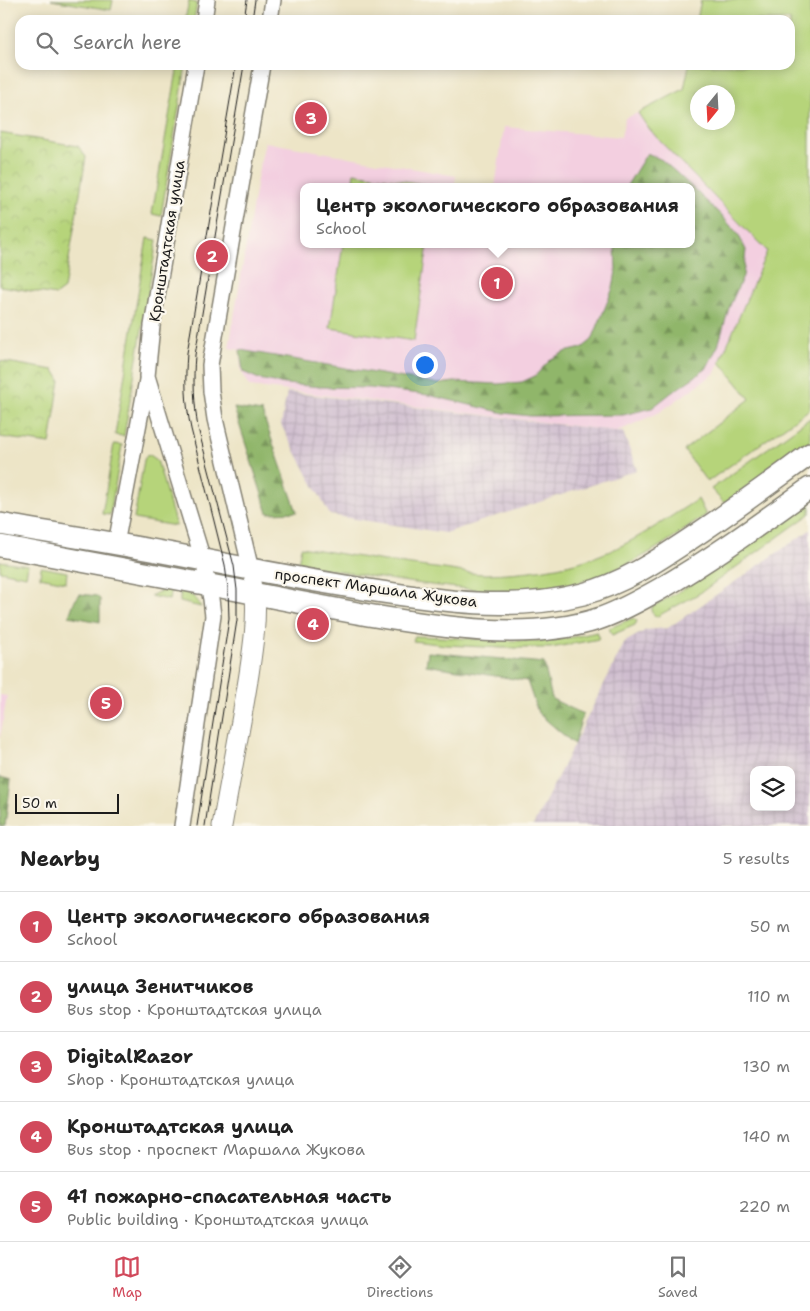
<!DOCTYPE html>
<meta charset="utf-8">
<style>
:root{--surface:#fff;--page:#f2f2f2;--text:#222;--muted:#767676;--line:#e0e0e0;--accent:#d1495b}
body{margin:0;font-family:"Shantell Sans",sans-serif;background:var(--page);color:var(--text)}
.controls{position:absolute;right:15px;bottom:15px;display:grid;overflow:hidden;border-radius:10px;box-shadow:0 2px 12px #0003}
.controls button{width:45px;height:45px;display:grid;place-items:center;padding:0;border:0;border-bottom:1px solid var(--line);background:var(--surface);color:var(--text);font:25px sans-serif}
.compass{position:absolute;left:690px;top:85px;width:45px;height:45px;border-radius:50%;background:var(--surface);box-shadow:0 2px 12px #0003;rotate:198deg}
.scale{position:absolute;left:15px;bottom:12px;width:104px;box-sizing:border-box;padding-left:5px;border:2px solid #1c1c1c;border-top:0;font-size:14px;line-height:18px;white-space:nowrap;color:#1c1c1c;-webkit-text-stroke:4px #fbf7ec;paint-order:stroke}
.you{position:absolute;left:424px;top:364px;width:18px;height:18px;margin:-12px;border:4px solid #fff;border-radius:50%;background:#1a73e8;box-shadow:0 0 0 8px #1a73e833}
.badge{display:grid;place-items:center;width:32px;height:32px;border-radius:50%;background:var(--accent);color:#fff;font-size:16px;font-weight:700}
.pin{position:absolute;translate:-50% -50%;border:2px solid #fff;box-shadow:0 1px 5px #0006}
.popup{position:absolute;left:300px;top:183px;width:395px;height:65px;box-sizing:border-box;display:grid;place-content:center;border-radius:10px;background:var(--surface);filter:drop-shadow(0 1px 4px #0005);font-size:16px;white-space:nowrap;color:var(--muted)}
.popup b{font-size:19px;color:var(--text)}
.popup::after{content:'';position:absolute;left:50%;top:100%;margin-left:-10px;border:10px solid transparent;border-top-color:var(--surface)}
.list{margin:0;padding:0;list-style:none}
h2{display:flex;justify-content:space-between;align-items:center;height:65px;margin:0;padding:0 20px;font-size:21px}
h2 small{font-size:16px;font-weight:400;color:var(--muted)}
.list li{display:grid;grid-template-columns:32px 1fr auto;gap:15px;align-items:center;box-sizing:border-box;height:70px;padding:0 20px;border-top:1px solid var(--line)}
.list b{display:block;font-size:19px;white-space:nowrap}
.list p{margin:0;font-size:16px;white-space:nowrap;color:var(--muted)}
.list em{font-size:16px;font-style:normal;color:var(--muted)}
.icon{flex:none;width:28px;height:28px;fill:none;stroke:currentColor;stroke-width:2;stroke-linecap:round;stroke-linejoin:round}
.map{position:relative;flex:none;width:810px;height:826px;overflow:hidden}
.search{position:absolute;background:var(--surface);box-shadow:0 2px 12px #0003;left:15px;right:15px;top:15px;height:55px;display:flex;align-items:center;gap:12px;box-sizing:border-box;padding:0 18px;border-radius:15px;color:var(--muted);font-size:19px}
.sheet{height:415px;background:var(--surface)}
nav{display:flex;justify-content:space-around;align-items:center;box-sizing:border-box;height:70px;border-top:1px solid var(--line);background:var(--surface);font-size:14px;color:var(--muted)}
nav a{display:grid;justify-items:center;gap:2px}
nav .on{color:var(--accent)}
.map>svg:first-child{display:block}
.built{fill:#f3cfe0}
.industrial{fill:url(#industrial-grid);fill-rule:evenodd}
.grass{fill:#b6d47a;stroke:#69784b;fill-rule:evenodd}
.forest{fill:url(#forest-firs);stroke:#566943}
.park{fill:url(#park-crowns);stroke:#69784b}
.lines{fill:none;stroke-linecap:round;stroke-linejoin:round}
.minor-casing{stroke:#848072;stroke-width:18}
.tertiary-casing{stroke:#848072;stroke-width:21}
.secondary-casing{stroke:#848072;stroke-width:24}
.minor{stroke:#fff;stroke-width:15}
.tertiary{stroke:#fff;stroke-width:19}
.secondary{stroke:#fff;stroke-width:21}
.tram{stroke:#1c1c1c;stroke-width:1}
.labels{text-anchor:middle;stroke-width:4.5;stroke-linejoin:round;paint-order:stroke}
.street-label{font-size:15px;fill:#1c1c1c;stroke:#fbf7ec}
</style>
<div class="map">
<svg width="810" height="826" viewBox="0 0 810 826">
<defs>
<pattern id="industrial-grid" width="8" height="8" patternUnits="userSpaceOnUse" patternTransform="scale(1.25)"><rect width="8" height="8" fill="#cfbdcf"/><path d="M0 4h8M4 0v8" fill="none" stroke="#b1a2b1"/></pattern>
<pattern id="forest-firs" width="22" height="20" patternUnits="userSpaceOnUse" patternTransform="scale(1.25)"><rect width="22" height="20" fill="#90b66a"/><path d="M5 1l3.5 6h-7zM16 11l3.5 6h-7z" fill="#759356"/></pattern>
<pattern id="park-crowns" width="20" height="18" patternUnits="userSpaceOnUse" patternTransform="scale(1.25)"><rect width="20" height="18" fill="#b6d47a"/><path d="M2 6a3 3 0 1 1 6 0M12 15a3 3 0 1 1 6 0" fill="none" stroke="#9cb569"/></pattern>
</defs>
<rect width="100%" height="100%" fill="#fbf7ec"/>
<filter id="ink" filterUnits="userSpaceOnUse"><feTurbulence type="fractalNoise" baseFrequency=".02" numOctaves="2"/><feDisplacementMap in="SourceGraphic" scale="10" xChannelSelector="R" yChannelSelector="G"/><feConvolveMatrix kernelMatrix="1 2 1 2 8 2 1 2 1" color-interpolation-filters="sRGB"/></filter>
<filter id="wash" filterUnits="userSpaceOnUse"><feTurbulence type="fractalNoise" baseFrequency=".0096" numOctaves="4" result="noise"/><feDisplacementMap in="SourceGraphic" scale="20" xChannelSelector="R" yChannelSelector="G"/><feGaussianBlur stdDeviation="1.12" result="paint"/><feColorMatrix in="noise" values="0 0 0 0 0 0 0 0 0 0 0 0 0 0 0 0 0 1.4 0 .05"/><feComposite in="paint" operator="in"/></filter>
<g filter="url(#wash)">
<rect width="100%" height="100%" fill="#ede5c7"/>
<!-- built -->
<g class="built">
<polygon points="638,113 646,125 658,139 767,251 715,373 660,412 623,429 615,431 249,386 241,371 240,350 229,348 258,173 265,142 456,176 454,187 303,187 303,244 691,244 691,187 495,187 504,127 621,137 625,118"/>
<polygon points="0,695 7,696 0,738"/>
</g>
<!-- industrial -->
<g class="industrial">
<polygon points="287,392 623,432 637,470 445,533 330,515 281,425"/>
<path d="M 810,530 L 810,826 L 533,826 L 625,642 L 646,630 L 668,628 ZM 754,770 L 791,770 L 791,807 L 754,807 Z"/>
</g>
<!-- grass -->
<g class="grass">
<polygon points="51,0 113,0 111,10"/>
<path d="M 701,0 L 810,0 L 810,409 L 707,482 L 684,450 L 750,399 L 720,362 L 767,251 L 658,139 L 646,125 L 638,113 L 684,89 L 689,65 L 790,65 L 790,20 L 697,20 ZM 698,92 L 728,92 L 728,122 L 698,122 Z"/>
<polygon points="189,1 197,3 194,20 185,20"/>
<polygon points="178,65 186,65 161,216 152,214"/>
<polygon points="354,173 436,186 436,187 352,187"/>
<polygon points="147,238 157,240 124,436 115,435"/>
<polygon points="343,244 428,244 414,341 330,328"/>
<polygon points="810,418 810,441 724,503 711,489"/>
<polygon points="114,444 122,445 110,515 102,514"/>
<polygon points="150,455 157,460 176,526 134,519 144,460 146,456"/>
<path d="M 698,499 L 706,515 C 678,534 650,555 619,568 C 597,577 573,586 550,589 C 513,594 477,590 440,586 C 393,581 346,572 298,564 L 301,547 C 349,555 396,564 444,569 C 458,571 472,574 486,574 C 522,573 561,569 595,557 C 632,544 665,520 698,499 Z"/>
<polygon points="810,500 810,514 700,593 656,617 651,611 652,607 694,583"/>
<polygon points="0,561 28,565 26,576 0,571"/>
<polygon points="41,567 67,572 66,582 40,577"/>
<polygon points="171,589 169,600 150,596 163,590"/>
<path d="M 180,591 C 191,593 197,598 201,607 L 180,602 Z"/>
<polygon points="633,618 637,621 635,625 612,635 609,628"/>
<path d="M 597,632 L 599,639 L 551,648 L 502,648 L 446,645 L 413,641 L 415,636 C 454,637 492,641 531,641 C 553,641 575,637 597,632 Z"/>
</g>
<!-- forest -->
<g class="forest">
<polygon points="647,153 662,160 679,175 721,215 738,234 746,250 743,276 729,308 718,346 706,369 671,393 652,408 623,415 530,416 504,413 428,395 370,388 322,387 284,384 259,379 243,372 240,350 439,384 454,382 498,384 522,382 535,376 551,359 565,352 582,348 592,340 613,288 616,271 615,244 691,244 691,187 626,187"/>
<polygon points="234,408 262,412 297,512 268,513"/>
<polygon points="80,594 97,596 100,599 100,622 69,616 74,602"/>
<polygon points="428,652 544,663 552,699 583,714 574,744 538,713 527,681 426,665"/>
<polygon points="0,777 11,780 5,826 0,826"/>
</g>
<!-- park -->
<g class="park">
<polygon points="0,133 78,146 86,157 64,289 56,295 0,286"/>
<polygon points="0,361 54,370 60,380 50,444 0,437"/>
</g>
</g>
<g filter="url(#ink)">
<g class="lines">
<!-- minor casing -->
<g class="minor-casing">
<g id="minor">
<polyline points="204,20 207,0"/>
<polyline points="270,20 273,0"/>
<polyline points="116,544 147,380"/>
<polyline points="255,594 251,570 215,419 211,391 210,365 262,65"/>
<polyline points="182,826 213,616 211,599 203,560 147,376 152,326 196,65"/>
</g>
</g>
<!-- tertiary casing -->
<g class="tertiary-casing">
<path id="tertiary" d="M 222,826 C 231,775 241,725 249,674 C 253,647 257,621 255,594"/>
</g>
<!-- secondary casing -->
<g class="secondary-casing">
<g id="secondary">
<path d="M 0,524 C 68,536 136,546 204,560 C 259,571 314,581 369,590 C 440,601 513,612 583,594 C 622,584 657,561 690,539 C 731,512 770,483 810,454"/>
<path d="M 0,546 C 79,560 158,575 237,590 C 281,599 324,607 368,615 C 440,627 527,642 598,619 C 620,612 640,600 660,589 C 712,559 761,523 810,488"/>
</g>
</g>
<!-- minor -->
<use href="#minor" class="minor"/>
<!-- tertiary -->
<use href="#tertiary" class="tertiary"/>
<!-- secondary -->
<use href="#secondary" class="secondary"/>
<!-- tram -->
<g class="tram">
<polyline points="244,20 247,0"/>
<polyline points="252,20 255,0"/>
<path d="M 197,826 L 229,619 L 228,588 L 225,565 L 191,429 C 185,401 185,382 187,353 L 236,65"/>
<path d="M 205,826 L 237,620 L 237,590 L 234,566 L 198,428 C 194,403 193,380 195,355 L 244,65"/>
</g>
</g>
</g>
<g class="labels">
<!-- street labels -->
<g class="street-label">
<text transform="translate(167 241) rotate(-81)" y="5">Кронштадтская улица</text>
<text transform="translate(376 588) rotate(8)" y="5">проспект Маршала Жукова</text>
</g>
</g>
</svg>
<div class="controls">
<button><svg class="icon" aria-label="layers" viewBox="0 0 24 24"><path d="M12 4l9 5-9 5-9-5zM3 14l9 5 9-5"/></svg></button>
</div>
<svg class="compass" viewBox="-18 -18 36 36"><path d="M0-13l5 13h-10z" fill="#e53935"/><path d="M0 13l5-13h-10z" fill="#767676"/></svg>
<div class="scale">50 m</div>
<div class="you"></div>
<div class="pin badge" style="left:497px;top:283px">1</div>
<div class="popup"><b>Центр экологического образования</b>School</div>
<div class="pin badge" style="left:212px;top:256px">2</div>
<div class="pin badge" style="left:311px;top:118px">3</div>
<div class="pin badge" style="left:313px;top:624px">4</div>
<div class="pin badge" style="left:106px;top:703px">5</div>
<div class="search"><svg class="icon" aria-label="search" viewBox="0 0 24 24"><circle cx="10" cy="10" r="6"/><path d="M15 15l6 6"/></svg>Search here</div>
</div>
<section class="sheet">
<h2>Nearby<small>5 results</small></h2>
<ul class="list">
<li><span class="badge">1</span><div><b>Центр экологического образования</b><p>School</p></div><em>50 m</em></li>
<li><span class="badge">2</span><div><b>улица Зенитчиков</b><p>Bus stop · Кронштадтская улица</p></div><em>110 m</em></li>
<li><span class="badge">3</span><div><b>DigitalRazor</b><p>Shop · Кронштадтская улица</p></div><em>130 m</em></li>
<li><span class="badge">4</span><div><b>Кронштадтская улица</b><p>Bus stop · проспект Маршала Жукова</p></div><em>140 m</em></li>
<li><span class="badge">5</span><div><b>41 пожарно-спасательная часть</b><p>Public building · Кронштадтская улица</p></div><em>220 m</em></li>
</ul>
</section>
<nav>
<a class="on"><svg class="icon" aria-label="map" viewBox="0 0 24 24"><path d="M3 6l6-2 6 2 6-2v14l-6 2-6-2-6 2zM9 4v14M15 6v14"/></svg>Map</a>
<a><svg class="icon" aria-label="directions" viewBox="0 0 24 24"><path d="M12 3l9 9-9 9-9-9zM9 14v-3h6M13 9l2 2-2 2"/></svg>Directions</a>
<a><svg class="icon" aria-label="saved" viewBox="0 0 24 24"><path d="M7 4h10v16l-5-4-5 4z"/></svg>Saved</a>
</nav>
